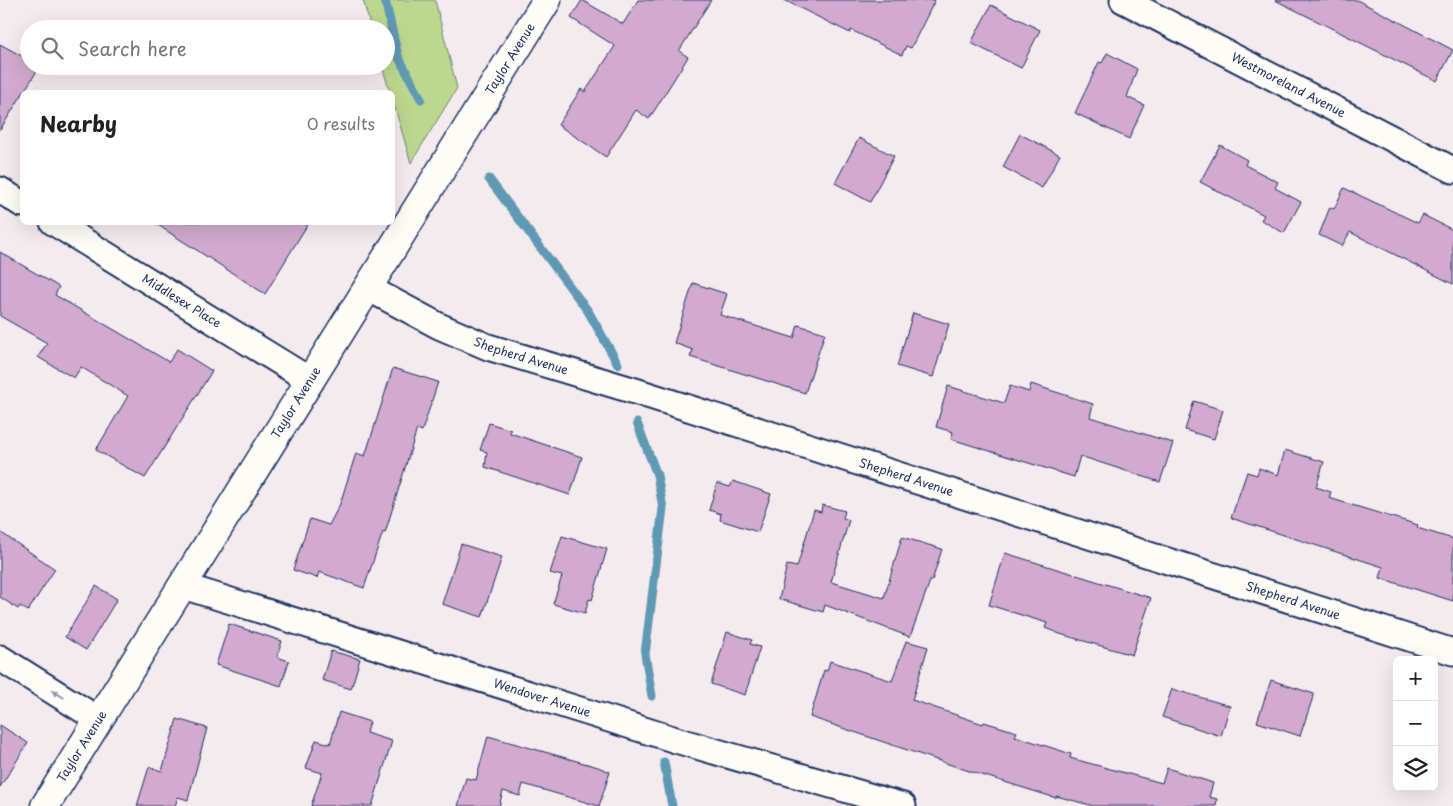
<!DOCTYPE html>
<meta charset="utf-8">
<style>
:root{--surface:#fff;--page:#f2f2f2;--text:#222;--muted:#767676;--line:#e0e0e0}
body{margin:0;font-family:"Playpen Sans",sans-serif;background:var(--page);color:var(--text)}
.controls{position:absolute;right:15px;bottom:15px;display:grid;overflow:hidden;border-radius:8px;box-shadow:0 5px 20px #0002}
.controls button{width:45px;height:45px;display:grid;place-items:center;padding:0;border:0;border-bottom:1px solid var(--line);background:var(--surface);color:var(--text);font:25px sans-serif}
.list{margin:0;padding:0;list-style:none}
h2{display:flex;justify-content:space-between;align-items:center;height:65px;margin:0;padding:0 20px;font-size:21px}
h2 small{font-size:16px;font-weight:400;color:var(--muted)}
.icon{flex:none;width:28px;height:28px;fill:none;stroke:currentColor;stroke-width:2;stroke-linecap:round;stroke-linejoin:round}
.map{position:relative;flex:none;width:1453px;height:806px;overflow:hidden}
.search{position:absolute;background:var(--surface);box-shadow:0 5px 20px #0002;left:20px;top:20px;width:375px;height:55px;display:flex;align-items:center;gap:12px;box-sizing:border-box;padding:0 18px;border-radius:28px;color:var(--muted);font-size:19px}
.panel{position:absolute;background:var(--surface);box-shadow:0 5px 20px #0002;left:20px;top:90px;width:375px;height:135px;border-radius:8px}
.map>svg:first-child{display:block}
.green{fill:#bcd78e;stroke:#6c8376}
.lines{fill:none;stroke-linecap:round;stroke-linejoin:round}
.stream{stroke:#6199b4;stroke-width:9}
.building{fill:#d2a9cf;stroke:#1b2f5e}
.minor-casing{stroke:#1b2f5e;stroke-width:29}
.secondary-casing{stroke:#1b2f5e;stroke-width:31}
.minor{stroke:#fdfcf7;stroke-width:25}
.secondary{stroke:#fdfcf7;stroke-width:28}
.oneway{fill:#8c96aa}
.labels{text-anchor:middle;stroke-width:4;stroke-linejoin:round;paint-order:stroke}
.street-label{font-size:12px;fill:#1b2f5e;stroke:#fdfcf7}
</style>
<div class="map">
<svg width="1453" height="806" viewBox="0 0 1453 806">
<rect width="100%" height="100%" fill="#f4ebef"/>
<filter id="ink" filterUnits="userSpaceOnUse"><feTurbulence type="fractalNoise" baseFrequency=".02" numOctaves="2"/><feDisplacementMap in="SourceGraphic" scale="10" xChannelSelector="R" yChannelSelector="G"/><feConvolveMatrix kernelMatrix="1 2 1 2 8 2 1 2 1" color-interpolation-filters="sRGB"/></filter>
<g filter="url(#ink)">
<!-- green -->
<polygon class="green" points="363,0 435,0 457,88 411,163 393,101 392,92 390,92 382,66 386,66 386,29 371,29"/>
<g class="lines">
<!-- stream -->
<g class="stream">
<polyline points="385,0 398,56 421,99"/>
<polyline points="489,179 588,311 618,364"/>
<polyline points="637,423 657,475 663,508 645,654 652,696"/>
<polyline points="664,762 672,806"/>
</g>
</g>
<!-- building -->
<g class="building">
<polygon points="582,0 623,24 638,0 711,0 679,51 688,57 649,119 636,110 606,157 558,125 581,89 585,92 615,46 571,18"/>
<polygon points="784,0 935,0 911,48 906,46 902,55 851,30 850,33"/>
<polygon points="1275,0 1357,0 1453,50 1437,81"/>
<polygon points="991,5 1040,30 1021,68 971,43"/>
<polygon points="0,44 29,60 29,66 40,66 0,130"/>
<polygon points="1107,53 1137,69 1127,97 1144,105 1129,139 1075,113 1099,62 1102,63"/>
<polygon points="1020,134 1060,155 1042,188 1003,167"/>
<polygon points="859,138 894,156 870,202 835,183"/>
<polygon points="1220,145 1247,160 1245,165 1278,182 1275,188 1301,202 1284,233 1261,220 1264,215 1200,182"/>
<polygon points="1344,188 1418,223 1423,215 1453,230 1453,284 1350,232 1342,246 1319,235 1330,207 1334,209"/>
<polygon points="153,222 309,222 265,294"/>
<polygon points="0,252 59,287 55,295 169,362 177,349 212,371 145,478 96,450 128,396 81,367 74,378 48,363 38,357 47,343 0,316"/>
<polygon points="693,283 727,294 720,315 794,338 798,325 825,333 805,393 690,357 693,350 674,343"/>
<polygon points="913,313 949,324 933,377 897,366"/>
<polygon points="393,368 438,382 422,431 417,429 385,533 383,532 364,588 319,572 317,578 293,570 310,519 329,525 340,504 356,453 365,456"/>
<polygon points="1031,384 1093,404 1090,417 1173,443 1160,482 1080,456 1074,477 951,439 953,432 936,427 948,386 1004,403 1010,386 1029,392"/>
<polygon points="1194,401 1223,410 1214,439 1185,430"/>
<polygon points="489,423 511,430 510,433 582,457 570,495 485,467 487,452 480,450"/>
<polygon points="1285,450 1324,462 1316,487 1331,492 1329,498 1418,525 1417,528 1453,539 1453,601 1380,578 1383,567 1231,518 1247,472 1257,475 1259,468 1278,475"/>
<polygon points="733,481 771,494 758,532 720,520 721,514 709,510 717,483 730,487"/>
<polygon points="822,505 845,511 843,518 849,520 831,582 884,598 902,537 942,549 932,581 930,581 910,637 825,605 823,612 779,599 787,565 797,567 814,510 821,512"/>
<polygon points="0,532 55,569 28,611 20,606 18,609 0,597"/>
<polygon points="562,536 607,549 592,600 589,599 585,613 553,604 562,576 550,573"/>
<polygon points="461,544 502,557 482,617 442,604"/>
<polygon points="1005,553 1151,598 1132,655 1060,634 1045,628 1047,623 989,605"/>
<polygon points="96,586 117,599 86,650 65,637"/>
<polygon points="229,624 282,641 277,657 289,661 281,686 216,665"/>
<polygon points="727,632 752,640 750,644 760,647 745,695 711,684"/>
<polygon points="906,641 928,647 912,700 983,724 984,722 1017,732 1015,736 1071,754 1070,758 1162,783 1167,768 1213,783 1209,797 1217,799 1216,806 1094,806 1056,796 1056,798 969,771 810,717 824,670 827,671 830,661 892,681"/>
<polygon points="331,651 360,659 351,689 322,680"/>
<polygon points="1271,680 1314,694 1300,736 1257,722"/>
<polygon points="1172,689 1230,706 1221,736 1162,717"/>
<polygon points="339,712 370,722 366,733 392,741 372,806 311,806 322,773 306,768 316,740 330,744"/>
<polygon points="177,719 207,728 188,800 178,797 175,806 137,806 149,767 162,771"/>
<polygon points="0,725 28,743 0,787"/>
<polygon points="488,736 598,767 610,772 599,806 523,784 520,796 503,791 499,806 458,806 466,778 476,780"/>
</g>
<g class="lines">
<!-- minor casing -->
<g class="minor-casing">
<g id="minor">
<path id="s1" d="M 1123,0 L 1453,170"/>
<polyline points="0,190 22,204"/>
<path id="s2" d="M 53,222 L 311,381"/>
<path id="s3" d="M 368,288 L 439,326 L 488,347 L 635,391 L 1453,652"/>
<path id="s4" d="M 183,586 L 676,740 L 903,806"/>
<polyline points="0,658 99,720"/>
</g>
</g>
<!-- secondary casing -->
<g class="secondary-casing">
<g id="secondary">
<path id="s5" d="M 45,806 L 547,0"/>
</g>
</g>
<!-- minor -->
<use href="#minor" class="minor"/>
<!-- secondary -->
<use href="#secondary" class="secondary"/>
</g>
<!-- one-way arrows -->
<defs><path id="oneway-solid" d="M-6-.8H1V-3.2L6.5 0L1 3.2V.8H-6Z" transform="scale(1.25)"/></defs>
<use class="oneway" href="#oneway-solid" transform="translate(58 694) rotate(-148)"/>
</g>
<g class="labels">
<!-- street labels -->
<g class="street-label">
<text dy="4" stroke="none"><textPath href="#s5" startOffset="880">Taylor Avenue</textPath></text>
<text dy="4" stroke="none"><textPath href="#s1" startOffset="186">Westmoreland Avenue</textPath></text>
<text dy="4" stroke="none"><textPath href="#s2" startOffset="151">Middlesex Place</textPath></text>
<text dy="4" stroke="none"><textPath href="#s3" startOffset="168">Shepherd Avenue</textPath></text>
<text dy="4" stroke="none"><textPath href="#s5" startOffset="475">Taylor Avenue</textPath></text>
<text dy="4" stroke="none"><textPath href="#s3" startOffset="572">Shepherd Avenue</textPath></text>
<text dy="4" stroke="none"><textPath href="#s3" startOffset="978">Shepherd Avenue</textPath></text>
<text dy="4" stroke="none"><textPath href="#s4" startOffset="376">Wendover Avenue</textPath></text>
<text dy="4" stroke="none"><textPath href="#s5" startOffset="70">Taylor Avenue</textPath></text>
</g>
</g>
</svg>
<div class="controls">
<button>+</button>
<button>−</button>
<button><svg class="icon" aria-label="layers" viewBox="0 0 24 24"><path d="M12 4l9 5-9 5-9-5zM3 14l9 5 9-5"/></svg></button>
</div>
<div class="search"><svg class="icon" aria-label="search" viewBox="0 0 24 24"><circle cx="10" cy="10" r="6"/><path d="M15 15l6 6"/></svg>Search here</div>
<section class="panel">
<h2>Nearby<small>0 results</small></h2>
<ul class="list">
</ul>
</section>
</div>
